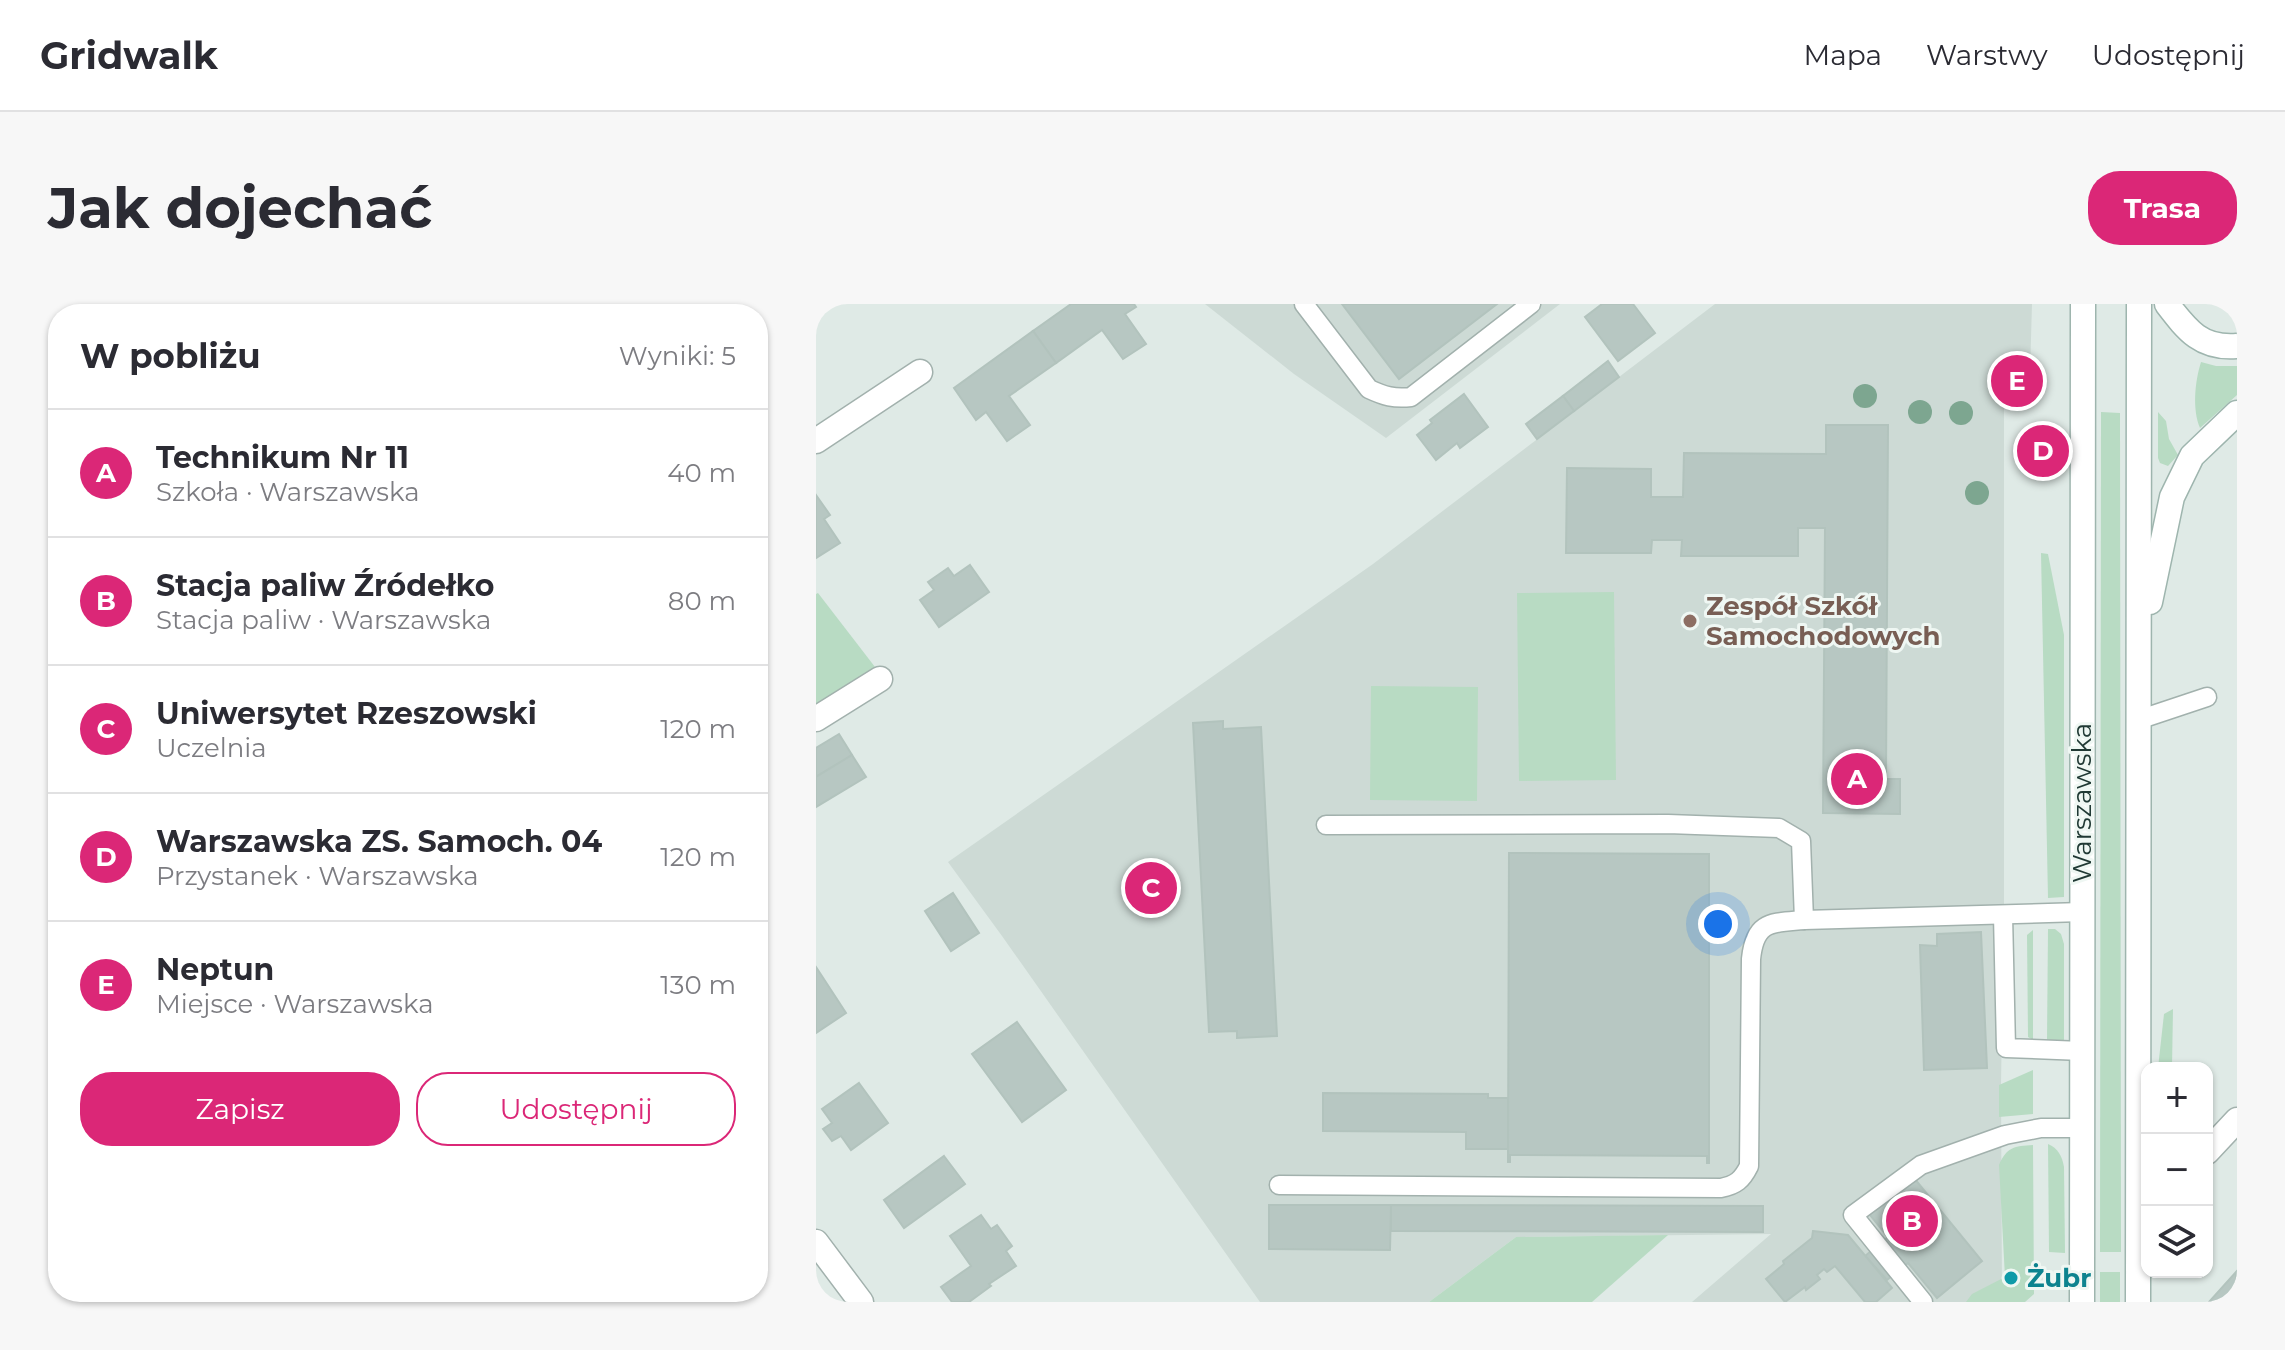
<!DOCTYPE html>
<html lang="pl">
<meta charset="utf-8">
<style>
:root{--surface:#fff;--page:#f7f7f7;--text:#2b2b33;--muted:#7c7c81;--line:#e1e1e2;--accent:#db2777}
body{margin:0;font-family:Montserrat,sans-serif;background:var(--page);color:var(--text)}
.controls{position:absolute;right:24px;bottom:24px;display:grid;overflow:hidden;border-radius:16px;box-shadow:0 2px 6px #0004}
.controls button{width:72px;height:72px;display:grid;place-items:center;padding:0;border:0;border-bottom:2px solid var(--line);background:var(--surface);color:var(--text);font:40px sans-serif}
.you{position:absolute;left:902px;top:620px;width:28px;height:28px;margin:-20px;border:6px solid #fff;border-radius:50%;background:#1a73e8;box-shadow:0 0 0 12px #1a73e833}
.badge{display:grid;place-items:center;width:52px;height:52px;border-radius:50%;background:var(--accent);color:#fff;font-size:26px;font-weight:700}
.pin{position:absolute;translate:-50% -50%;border:4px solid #fff;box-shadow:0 2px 8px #0006}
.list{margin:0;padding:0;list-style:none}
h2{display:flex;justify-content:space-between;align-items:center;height:104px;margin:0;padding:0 32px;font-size:34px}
h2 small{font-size:26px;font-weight:400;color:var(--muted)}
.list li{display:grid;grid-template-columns:52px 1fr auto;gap:24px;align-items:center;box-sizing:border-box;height:128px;padding:0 32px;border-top:2px solid var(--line)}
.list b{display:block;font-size:30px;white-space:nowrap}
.list p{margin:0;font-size:26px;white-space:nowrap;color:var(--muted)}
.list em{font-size:26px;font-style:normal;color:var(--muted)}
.actions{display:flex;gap:16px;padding:24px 32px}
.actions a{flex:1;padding:18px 0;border:2px solid var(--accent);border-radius:32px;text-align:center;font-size:28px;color:var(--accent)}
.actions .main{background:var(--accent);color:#fff}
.icon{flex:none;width:44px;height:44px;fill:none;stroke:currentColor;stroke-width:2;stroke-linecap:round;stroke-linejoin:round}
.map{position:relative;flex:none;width:1421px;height:998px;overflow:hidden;border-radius:32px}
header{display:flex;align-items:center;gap:48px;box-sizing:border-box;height:112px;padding:0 40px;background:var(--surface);border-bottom:2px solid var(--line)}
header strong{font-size:38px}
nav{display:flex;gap:44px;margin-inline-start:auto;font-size:28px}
.intro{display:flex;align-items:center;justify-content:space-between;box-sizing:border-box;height:192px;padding:0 48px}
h1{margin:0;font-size:56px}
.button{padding:20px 36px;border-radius:32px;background:var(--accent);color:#fff;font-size:28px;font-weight:700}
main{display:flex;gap:48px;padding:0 48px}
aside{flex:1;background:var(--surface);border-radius:32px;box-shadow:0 2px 6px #0004}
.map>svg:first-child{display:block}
.built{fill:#cddad5}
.green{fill:#b8dbc3}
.building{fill:#b7c7c2;stroke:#b2c3bd;stroke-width:2}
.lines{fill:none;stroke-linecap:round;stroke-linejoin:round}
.lane-casing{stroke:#a2b1ad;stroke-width:21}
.street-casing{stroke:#a2b1ad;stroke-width:27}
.secondary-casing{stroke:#9eb5ae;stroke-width:27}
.lane{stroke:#fff;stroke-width:18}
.street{stroke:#fff;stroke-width:24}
.secondary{stroke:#fff;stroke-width:24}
.tree{fill:#7da690}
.education-dot{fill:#8d6e63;stroke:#eff7f3;stroke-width:3}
.culture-dot{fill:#0f9aa8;stroke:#eff7f3;stroke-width:3}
.labels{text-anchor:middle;stroke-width:6;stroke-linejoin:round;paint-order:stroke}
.education-label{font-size:26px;font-weight:bold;fill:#785e54;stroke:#eff7f3;text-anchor:start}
.street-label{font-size:26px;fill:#203934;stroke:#eff7f3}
.culture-label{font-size:26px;font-weight:bold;fill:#0d838f;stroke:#eff7f3;text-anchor:start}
</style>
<header>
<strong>Gridwalk</strong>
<nav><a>Mapa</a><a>Warstwy</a><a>Udostępnij</a></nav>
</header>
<div class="intro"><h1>Jak dojechać</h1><a class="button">Trasa</a></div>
<main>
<aside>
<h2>W pobliżu<small>Wyniki: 5</small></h2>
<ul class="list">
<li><span class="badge">A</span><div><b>Technikum Nr 11</b><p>Szkoła · Warszawska</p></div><em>40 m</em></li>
<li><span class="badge">B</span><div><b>Stacja paliw Źródełko</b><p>Stacja paliw · Warszawska</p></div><em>80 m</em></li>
<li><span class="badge">C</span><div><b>Uniwersytet Rzeszowski</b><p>Uczelnia</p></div><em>120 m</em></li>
<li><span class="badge">D</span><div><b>Warszawska ZS. Samoch. 04</b><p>Przystanek · Warszawska</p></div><em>120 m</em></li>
<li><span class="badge">E</span><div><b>Neptun</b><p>Miejsce · Warszawska</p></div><em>130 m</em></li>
</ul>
<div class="actions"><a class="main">Zapisz</a><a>Udostępnij</a></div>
</aside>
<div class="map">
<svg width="1421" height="998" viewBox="0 0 1421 998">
<rect width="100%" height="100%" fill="#dfeae6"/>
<!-- built -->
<g class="built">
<polygon points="389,0 744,0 570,134 478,70"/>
<polygon points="899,0 1216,0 1214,69 1188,69 1188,599 1185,780 1186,998 876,998 955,930 700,933 613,998 444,998 186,632 132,558 557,260"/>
</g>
<!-- green -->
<g class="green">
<path d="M 1385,58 L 1400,62 L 1421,62 L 1421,91 L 1384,124 C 1376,105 1379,77 1385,58 Z"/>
<polygon points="1285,108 1304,109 1305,948 1284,948"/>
<polygon points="1342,108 1350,117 1353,135 1362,151 1352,162 1344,159 1342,154"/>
<polygon points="1225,249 1232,250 1248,331 1248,593 1232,594"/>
<polygon points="798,288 800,476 703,477 701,289"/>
<polygon points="2,289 59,363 0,400 0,290"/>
<polygon points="555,382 662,383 661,497 554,496"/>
<polygon points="1232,625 1239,625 1245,630 1248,640 1248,736 1231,736"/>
<polygon points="1217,626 1217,736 1212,733 1211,631"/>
<polygon points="1357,705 1356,764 1342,764 1348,710"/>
<polygon points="1217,766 1217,810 1183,813 1183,781"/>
<path d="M 1232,840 C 1242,844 1246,852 1248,863 L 1249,949 L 1233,948 Z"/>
<path d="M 1217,841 L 1218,990 L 1209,998 L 1150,998 L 1156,990 L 1189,973 L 1183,861 C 1191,843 1198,842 1217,841 Z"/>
<polygon points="852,931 776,998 613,998 700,933"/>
<rect x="1284" y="968" width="20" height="30"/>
</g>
<!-- building -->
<g class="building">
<polygon points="255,0 318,0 320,3 309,10 330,40 307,55 286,26 240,59 217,27"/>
<polygon points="526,0 681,0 583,75"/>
<polygon points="786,0 817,0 839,29 802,57 769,13"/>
<polygon points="217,27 240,59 193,92 214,121 191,137 170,108 160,116 138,84"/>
<polygon points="792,57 803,73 758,107 747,92"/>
<polygon points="648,90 672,123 644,144 641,139 620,156 601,131 616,119 614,116"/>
<polygon points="747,92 758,107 721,135 710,120"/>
<polygon points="1010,121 1072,121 1070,475 1084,475 1084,510 1007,509 1009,224 982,224 982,252 865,252 866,236 836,236 835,249 750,249 751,164 835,165 835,193 867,193 868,149 1010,150"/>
<polygon points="0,191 14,211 8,215 24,239 0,254"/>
<polygon points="154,261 173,288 123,323 104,296 118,286 112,278 132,264 138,272"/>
<polygon points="407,417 407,425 445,423 461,732 421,734 421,727 393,728 377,419"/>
<polygon points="23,430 36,451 0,473 0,444"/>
<polygon points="36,451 50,473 0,503 0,473"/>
<polygon points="693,549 893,550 893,859 891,859 891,852 694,851 694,858 692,858"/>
<polygon points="137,589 163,629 135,647 109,607"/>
<polygon points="1165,628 1171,764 1108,766 1104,641 1121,642 1121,630"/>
<polygon points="0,663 30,709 0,729"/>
<polygon points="201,718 250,786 206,818 156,750"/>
<polygon points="43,779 72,819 35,846 25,832 16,837 7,825 16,819 6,805"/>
<polygon points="507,789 672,790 672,794 692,794 692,845 650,845 650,828 507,827"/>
<polygon points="128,852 149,880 88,924 68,896"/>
<polygon points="1089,863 1166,957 1121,994 1092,959 1071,976 1049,952 1072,933 1045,900"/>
<polygon points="453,901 575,901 574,946 453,945"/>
<polygon points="575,901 947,902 947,928 575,927"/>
<polygon points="165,911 175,925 181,921 196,942 190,947 200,962 173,980 175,982 153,998 136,998 125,983 155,962 134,932"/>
<polygon points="997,927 1032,931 1076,984 1060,998 1049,998 1019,962 1011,968 1008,965 1001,971 1004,975 990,986 989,983 969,998 950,975 968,960 967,957 996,934"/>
<polygon points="1420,968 1421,998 1393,998"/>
</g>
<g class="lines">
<!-- lane casing -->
<g class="lane-casing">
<g id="lane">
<path d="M 488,0 L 553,85 C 568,92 578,95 595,93 L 715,0"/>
<polyline points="1322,416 1391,393"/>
<polyline points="510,521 852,520 963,524 985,537 988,616 1266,608"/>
<polyline points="1187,611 1190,744 1266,747"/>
<path d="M 463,881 L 905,884 C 920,881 926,876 933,862 L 935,655 C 939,616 956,619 988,616"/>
<polyline points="1107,998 1037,911 1105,861 1189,831 1225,824 1266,824"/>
</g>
</g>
<!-- street casing -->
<g class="street-casing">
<g id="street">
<polyline points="0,137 104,68"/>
<polyline points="0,415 64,375"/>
<polyline points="1391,848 1421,816"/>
<polyline points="0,938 45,998"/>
</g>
</g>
<!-- secondary casing -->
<g class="secondary-casing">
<g id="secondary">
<path d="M 1351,0 C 1371,26 1385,45 1421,42"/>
<polyline points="1334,298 1356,193 1376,152 1421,109"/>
<polyline points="1266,998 1267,0"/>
<polyline points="1322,998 1323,0"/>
</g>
</g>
<!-- lane -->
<use href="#lane" class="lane"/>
<!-- street -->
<use href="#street" class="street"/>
<!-- secondary -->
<use href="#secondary" class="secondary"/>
</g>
<!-- trees -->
<g class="tree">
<circle cx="1049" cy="92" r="12"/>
<circle cx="1104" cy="108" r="12"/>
<circle cx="1145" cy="109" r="12"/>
<circle cx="1161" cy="189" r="12"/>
</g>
<!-- markers -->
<circle class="education-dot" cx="874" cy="317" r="8"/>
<circle class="culture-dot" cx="1195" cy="974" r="8"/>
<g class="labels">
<!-- education labels -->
<g class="education-label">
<text x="890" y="311">Zespół Szkół<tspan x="890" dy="30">Samochodowych</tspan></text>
</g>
<!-- street labels -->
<g class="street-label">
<text transform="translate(1266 499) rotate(-90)" y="9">Warszawska</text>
</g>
<!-- culture labels -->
<g class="culture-label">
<text x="1211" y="983">Żubr</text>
</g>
</g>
</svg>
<div class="controls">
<button>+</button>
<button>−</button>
<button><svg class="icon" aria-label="layers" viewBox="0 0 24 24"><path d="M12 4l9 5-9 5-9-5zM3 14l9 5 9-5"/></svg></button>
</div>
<div class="you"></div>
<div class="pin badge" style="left:1041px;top:475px">A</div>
<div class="pin badge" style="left:1096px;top:917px">B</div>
<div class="pin badge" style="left:335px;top:584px">C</div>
<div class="pin badge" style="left:1227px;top:147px">D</div>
<div class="pin badge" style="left:1201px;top:77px">E</div>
</div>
</main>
